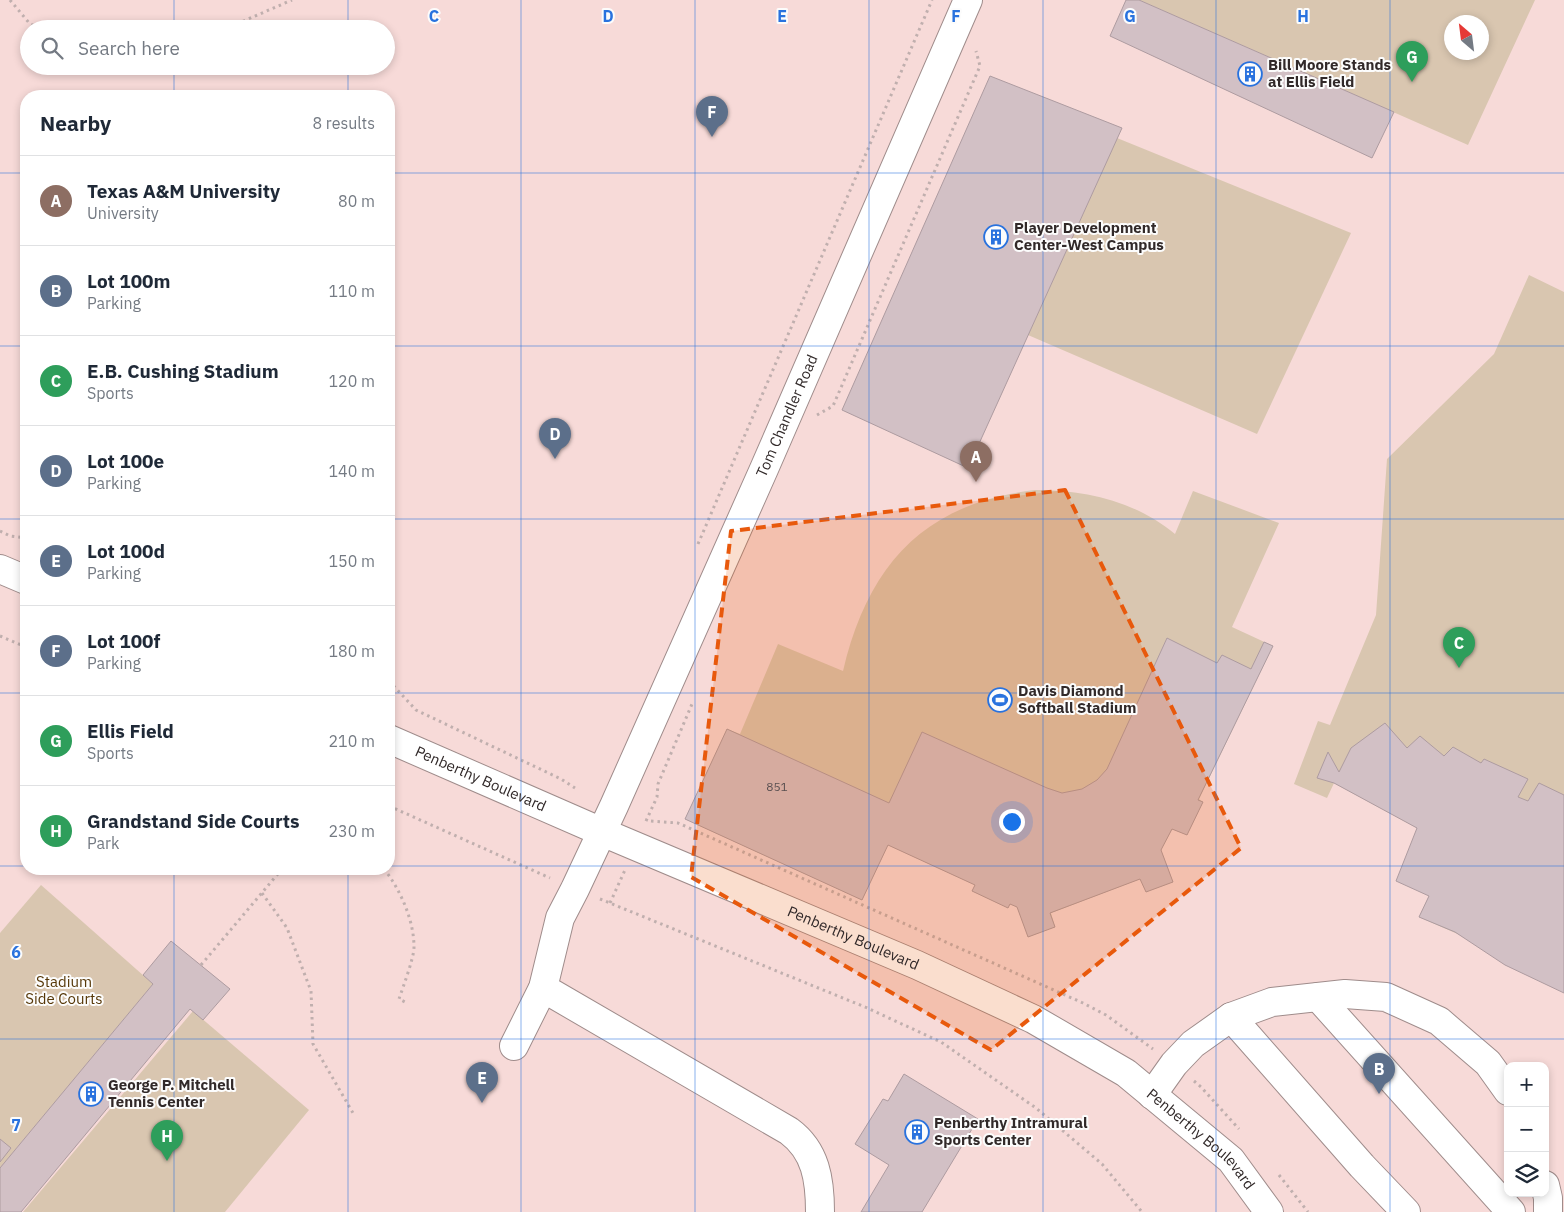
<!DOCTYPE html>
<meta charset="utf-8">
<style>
:root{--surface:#fff;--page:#f6f6f7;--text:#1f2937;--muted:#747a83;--line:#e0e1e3;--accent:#2972de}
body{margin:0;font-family:"IBM Plex Sans",sans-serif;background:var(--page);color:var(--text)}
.controls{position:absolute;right:15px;bottom:15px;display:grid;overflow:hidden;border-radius:10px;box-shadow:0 2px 8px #0003}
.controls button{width:45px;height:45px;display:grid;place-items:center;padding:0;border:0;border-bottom:1px solid var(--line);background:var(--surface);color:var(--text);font:25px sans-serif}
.compass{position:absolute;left:1444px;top:15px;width:45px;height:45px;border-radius:50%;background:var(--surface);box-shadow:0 2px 8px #0003;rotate:332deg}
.you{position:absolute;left:1011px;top:821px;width:18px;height:18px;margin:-12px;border:4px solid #fff;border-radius:50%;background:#1a73e8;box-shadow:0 0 0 8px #1a73e833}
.badge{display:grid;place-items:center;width:32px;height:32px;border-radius:50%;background:var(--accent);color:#fff;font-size:16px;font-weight:700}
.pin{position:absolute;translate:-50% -41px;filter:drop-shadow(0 1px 2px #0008)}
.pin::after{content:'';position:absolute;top:26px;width:18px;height:15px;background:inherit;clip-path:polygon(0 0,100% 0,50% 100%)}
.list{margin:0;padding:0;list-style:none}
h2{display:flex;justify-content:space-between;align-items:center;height:65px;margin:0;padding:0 20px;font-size:21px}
h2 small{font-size:16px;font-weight:400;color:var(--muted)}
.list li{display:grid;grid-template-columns:32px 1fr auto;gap:15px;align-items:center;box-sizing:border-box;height:90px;padding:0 20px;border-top:1px solid var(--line)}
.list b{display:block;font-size:19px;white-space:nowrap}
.list p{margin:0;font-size:16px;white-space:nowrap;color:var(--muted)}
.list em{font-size:16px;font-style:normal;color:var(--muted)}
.icon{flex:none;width:28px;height:28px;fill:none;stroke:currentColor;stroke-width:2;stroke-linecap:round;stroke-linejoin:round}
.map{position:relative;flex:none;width:1564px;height:1212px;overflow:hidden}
.search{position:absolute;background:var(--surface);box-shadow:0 2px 8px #0003;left:20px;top:20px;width:375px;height:55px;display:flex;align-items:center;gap:12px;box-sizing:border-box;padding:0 18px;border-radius:28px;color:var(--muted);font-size:19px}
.panel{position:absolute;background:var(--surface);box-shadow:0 2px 8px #0003;left:20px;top:90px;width:375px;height:785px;border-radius:20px}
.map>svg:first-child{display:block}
.built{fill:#f7dad8;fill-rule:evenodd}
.green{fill:#d9c6b0;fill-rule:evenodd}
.building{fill:#d2c0c5;stroke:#ad9ba0}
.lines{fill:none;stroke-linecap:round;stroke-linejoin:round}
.minor-casing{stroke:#9f8c8b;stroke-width:30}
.path{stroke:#c0afae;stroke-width:3;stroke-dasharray:2.5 4;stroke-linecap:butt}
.minor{stroke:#fff;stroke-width:28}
.marked{fill:#e8590c;fill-opacity:0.2;stroke:#e8590c;stroke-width:4;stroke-dasharray:10 6;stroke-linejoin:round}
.grid{fill:none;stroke:#2972de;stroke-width:1;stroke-opacity:0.55}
.labels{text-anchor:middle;stroke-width:4;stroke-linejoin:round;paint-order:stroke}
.number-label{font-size:12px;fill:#594f50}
.poi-label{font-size:15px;font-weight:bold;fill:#312929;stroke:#fcfcfc;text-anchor:start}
.street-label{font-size:15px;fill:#312929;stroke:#fcfcfc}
.park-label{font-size:15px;fill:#563707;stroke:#fcfcfc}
.grid-label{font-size:16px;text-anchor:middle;font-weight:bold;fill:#2972de;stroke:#fcfcfc;stroke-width:4;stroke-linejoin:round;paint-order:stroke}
</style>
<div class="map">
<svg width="1564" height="1212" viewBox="0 0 1564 1212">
<rect width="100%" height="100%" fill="#feeae8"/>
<!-- built -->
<path class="built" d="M 0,0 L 1564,0 L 1564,1212 L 0,1212 ZM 1452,22 L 1482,22 L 1482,52 L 1452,52 ZM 29,29 L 386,29 L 386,66 L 29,66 ZM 26,96 L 389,96 L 389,869 L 26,869 ZM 1508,1066 L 1545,1066 L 1545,1193 L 1508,1193 Z"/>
<!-- green -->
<g class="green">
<path d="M 1139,0 L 1535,0 L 1468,145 ZM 1452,22 L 1482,22 L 1482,52 L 1452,52 Z"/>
<polygon points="1117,138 1351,233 1257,434 1028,335"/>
<polygon points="1529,275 1564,292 1564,981 1419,917 1429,896 1417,828 1334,783 1327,798 1294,784 1318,721 1330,725 1376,615 1387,459 1494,354"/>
<path d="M 1035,490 C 1086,490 1135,501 1175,534 L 1193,491 L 1279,523 L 1232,627 L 1273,646 L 1199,799 L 1203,802 L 1187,835 L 1172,829 L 1161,850 L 1173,882 L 1146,892 L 1140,879 L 1051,913 L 1055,927 L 1028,937 L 1017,907 L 1010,904 L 1008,908 L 972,891 L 975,885 L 888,845 L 862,900 L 685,819 L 727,729 L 740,734 L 778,644 L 843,671 C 868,565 924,503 1035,490 Z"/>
<polygon points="41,885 153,984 0,1168 0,933"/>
<polygon points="193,1011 309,1110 225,1212 23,1212"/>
</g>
<!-- building -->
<g class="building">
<polygon points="1126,0 1139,0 1394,112 1372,158 1110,36"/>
<polygon points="990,76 1122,128 968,468 842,410"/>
<polygon points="1167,638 1217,663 1222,655 1251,669 1264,642 1273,646 1198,800 1203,802 1187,835 1172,829 1161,850 1173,882 1146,892 1140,879 1050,913 1055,927 1028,937 1017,907 1010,904 1008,908 972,891 975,885 888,845 862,900 685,819 727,729 889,803 922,732 1047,788 1062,793 1082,789 1097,780 1107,769"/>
<polygon points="1385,723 1407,748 1420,736 1444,756 1453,747 1481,763 1484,759 1528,779 1518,797 1528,801 1539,783 1564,795 1564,993 1505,965 1455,932 1419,917 1429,896 1396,881 1417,828 1334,783 1317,778 1328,752 1339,772 1351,748"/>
<polygon points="171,941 230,989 203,1020 190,1009 21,1212 0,1212 0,1168 153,984 143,975"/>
<polygon points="904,1074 978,1119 922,1212 861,1212 889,1165 855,1144 883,1099 888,1101"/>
<polygon points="0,1139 11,1148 0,1162"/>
</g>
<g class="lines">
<!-- minor casing -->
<g class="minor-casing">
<g id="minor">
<polyline points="0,569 26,580"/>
<path id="s1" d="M 389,739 L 602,832 L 917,965 L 1033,1019 L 1126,1073 L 1231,1160 L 1269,1212"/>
<path d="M 543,988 L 789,1131 C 816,1151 820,1180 820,1212"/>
<polyline points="1318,997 1511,1212"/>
<polyline points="1231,1017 1362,1166 1406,1212"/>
<path id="s2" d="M 514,1046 L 543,988 L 560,918 L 575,889 L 614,806 L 764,469 L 968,0"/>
<polyline points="1152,1095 1174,1064 1193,1044 1231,1017 1272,1002 1345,994 1386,997 1439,1021 1488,1063 1508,1091"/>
<polyline points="1545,1185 1548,1198 1548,1212"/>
</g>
</g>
<!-- path -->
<g class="path">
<polyline points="10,0 30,24 42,29"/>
<polyline points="225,29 292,0"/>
<polyline points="817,415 833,406 980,66 976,51"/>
<polyline points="0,531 10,536 26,538"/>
<polyline points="698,544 932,0"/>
<polyline points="0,636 26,647"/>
<polyline points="389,681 416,710 561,779 575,788"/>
<polyline points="389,806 550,878"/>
<polyline points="646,821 657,797 658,784 692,704"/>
<polyline points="651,821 678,823 1083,1003 1106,1015 1153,1049"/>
<path d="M 384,869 C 400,889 414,920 414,947 C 414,958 403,987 399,999 L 407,1003"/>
<polyline points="262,893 287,928 311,991 313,1044 353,1113"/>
<polyline points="600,899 865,1007 941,1042 1036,1108 1102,1164 1142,1212"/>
<polyline points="610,903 625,870"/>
<polyline points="201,965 282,869"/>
<polyline points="1194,1081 1201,1087 1239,1129"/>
<polyline points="1279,1175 1308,1212"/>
</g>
<!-- minor -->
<use href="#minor" class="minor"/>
</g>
<!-- marked area -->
<path class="marked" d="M 1065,490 L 1241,848 L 991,1050 L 691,877 L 731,531 Z"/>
<!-- grid -->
<path class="grid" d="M 174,0 L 174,29M 348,0 L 348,29M 521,0 L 521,1212M 695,0 L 695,1212M 869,0 L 869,1212M 1043,0 L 1043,1212M 1216,0 L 1216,1212M 1390,0 L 1390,1212M 174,66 L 174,96M 348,66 L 348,96M 0,173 L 26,173M 389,173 L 1564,173M 0,346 L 26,346M 389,346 L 1564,346M 0,519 L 26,519M 389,519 L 1564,519M 0,693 L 26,693M 389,693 L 1564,693M 0,866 L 26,866M 389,866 L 1564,866M 174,869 L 174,1212M 348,869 L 348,1212M 0,1039 L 1564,1039"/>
<!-- icons -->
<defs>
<g id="building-ring" transform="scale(1.25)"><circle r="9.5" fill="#fcfcfc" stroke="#2972de" stroke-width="1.5"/><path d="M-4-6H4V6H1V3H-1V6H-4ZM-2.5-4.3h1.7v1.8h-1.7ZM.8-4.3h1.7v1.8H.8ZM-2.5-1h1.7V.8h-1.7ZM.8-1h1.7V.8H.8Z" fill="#2972de"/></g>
<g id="stadium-ring" transform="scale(1.25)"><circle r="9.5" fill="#fcfcfc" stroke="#2972de" stroke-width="1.5"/><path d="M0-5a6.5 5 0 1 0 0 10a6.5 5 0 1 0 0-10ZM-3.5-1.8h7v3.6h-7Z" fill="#2972de"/></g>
</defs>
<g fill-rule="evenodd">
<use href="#building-ring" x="1250" y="74"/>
<use href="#building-ring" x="996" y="237"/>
<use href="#stadium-ring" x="1000" y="700"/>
<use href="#building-ring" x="91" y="1094"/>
<use href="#building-ring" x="917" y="1132"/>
</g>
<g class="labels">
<!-- number labels -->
<g class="number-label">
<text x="777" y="791">851</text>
</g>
<!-- poi labels -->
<g class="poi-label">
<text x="1268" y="70">Bill Moore Stands<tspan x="1268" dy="17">at Ellis Field</tspan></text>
<text x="1014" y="233">Player Development<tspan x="1014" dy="17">Center-West Campus</tspan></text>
<text x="1018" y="696">Davis Diamond<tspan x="1018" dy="17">Softball Stadium</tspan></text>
<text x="108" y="1090">George P. Mitchell<tspan x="108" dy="17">Tennis Center</tspan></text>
<text x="934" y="1128">Penberthy Intramural<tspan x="934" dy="17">Sports Center</tspan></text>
</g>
<!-- street labels -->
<g class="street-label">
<text dy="5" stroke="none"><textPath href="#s2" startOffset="688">Tom Chandler Road</textPath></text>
<text dy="5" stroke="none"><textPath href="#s1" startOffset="100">Penberthy Boulevard</textPath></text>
<text dy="5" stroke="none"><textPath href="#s1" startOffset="505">Penberthy Boulevard</textPath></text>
<text dy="5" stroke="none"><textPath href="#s1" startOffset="910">Penberthy Boulevard</textPath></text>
</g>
<!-- park labels -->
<g class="park-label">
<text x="64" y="987">Stadium<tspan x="64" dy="17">Side Courts</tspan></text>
</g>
</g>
<g class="grid-label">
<text x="434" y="22">C</text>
<text x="608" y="22">D</text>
<text x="782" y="22">E</text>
<text x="956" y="22">F</text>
<text x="1130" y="22">G</text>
<text x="1303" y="22">H</text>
<text x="16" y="958">6</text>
<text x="16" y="1131">7</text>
</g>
</svg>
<div class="controls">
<button>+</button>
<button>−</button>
<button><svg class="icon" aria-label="layers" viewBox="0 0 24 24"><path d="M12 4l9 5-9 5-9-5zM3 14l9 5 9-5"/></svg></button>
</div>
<svg class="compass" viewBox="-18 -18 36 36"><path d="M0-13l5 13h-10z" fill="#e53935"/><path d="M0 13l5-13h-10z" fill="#747a83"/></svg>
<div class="you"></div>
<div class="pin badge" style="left:976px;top:482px;background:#8d6e63">A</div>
<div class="pin badge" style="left:1379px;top:1094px;background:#5c6f8a">B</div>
<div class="pin badge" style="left:1459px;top:668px;background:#2e9e5b">C</div>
<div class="pin badge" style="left:555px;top:459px;background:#5c6f8a">D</div>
<div class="pin badge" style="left:482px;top:1103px;background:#5c6f8a">E</div>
<div class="pin badge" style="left:712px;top:137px;background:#5c6f8a">F</div>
<div class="pin badge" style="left:1412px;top:82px;background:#2e9e5b">G</div>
<div class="pin badge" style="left:167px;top:1161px;background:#2e9e5b">H</div>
<div class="search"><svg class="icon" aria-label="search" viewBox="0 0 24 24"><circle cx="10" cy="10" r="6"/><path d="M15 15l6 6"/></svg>Search here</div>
<section class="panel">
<h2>Nearby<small>8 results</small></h2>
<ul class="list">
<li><span class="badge" style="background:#8d6e63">A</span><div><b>Texas A&amp;M University</b><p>University</p></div><em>80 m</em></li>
<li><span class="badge" style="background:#5c6f8a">B</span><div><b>Lot 100m</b><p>Parking</p></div><em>110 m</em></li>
<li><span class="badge" style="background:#2e9e5b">C</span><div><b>E.B. Cushing Stadium</b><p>Sports</p></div><em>120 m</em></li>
<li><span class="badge" style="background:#5c6f8a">D</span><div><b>Lot 100e</b><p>Parking</p></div><em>140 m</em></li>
<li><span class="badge" style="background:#5c6f8a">E</span><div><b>Lot 100d</b><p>Parking</p></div><em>150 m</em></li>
<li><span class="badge" style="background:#5c6f8a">F</span><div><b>Lot 100f</b><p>Parking</p></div><em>180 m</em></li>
<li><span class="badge" style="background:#2e9e5b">G</span><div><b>Ellis Field</b><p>Sports</p></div><em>210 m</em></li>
<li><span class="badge" style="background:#2e9e5b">H</span><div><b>Grandstand Side Courts</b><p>Park</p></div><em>230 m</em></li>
</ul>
</section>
</div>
